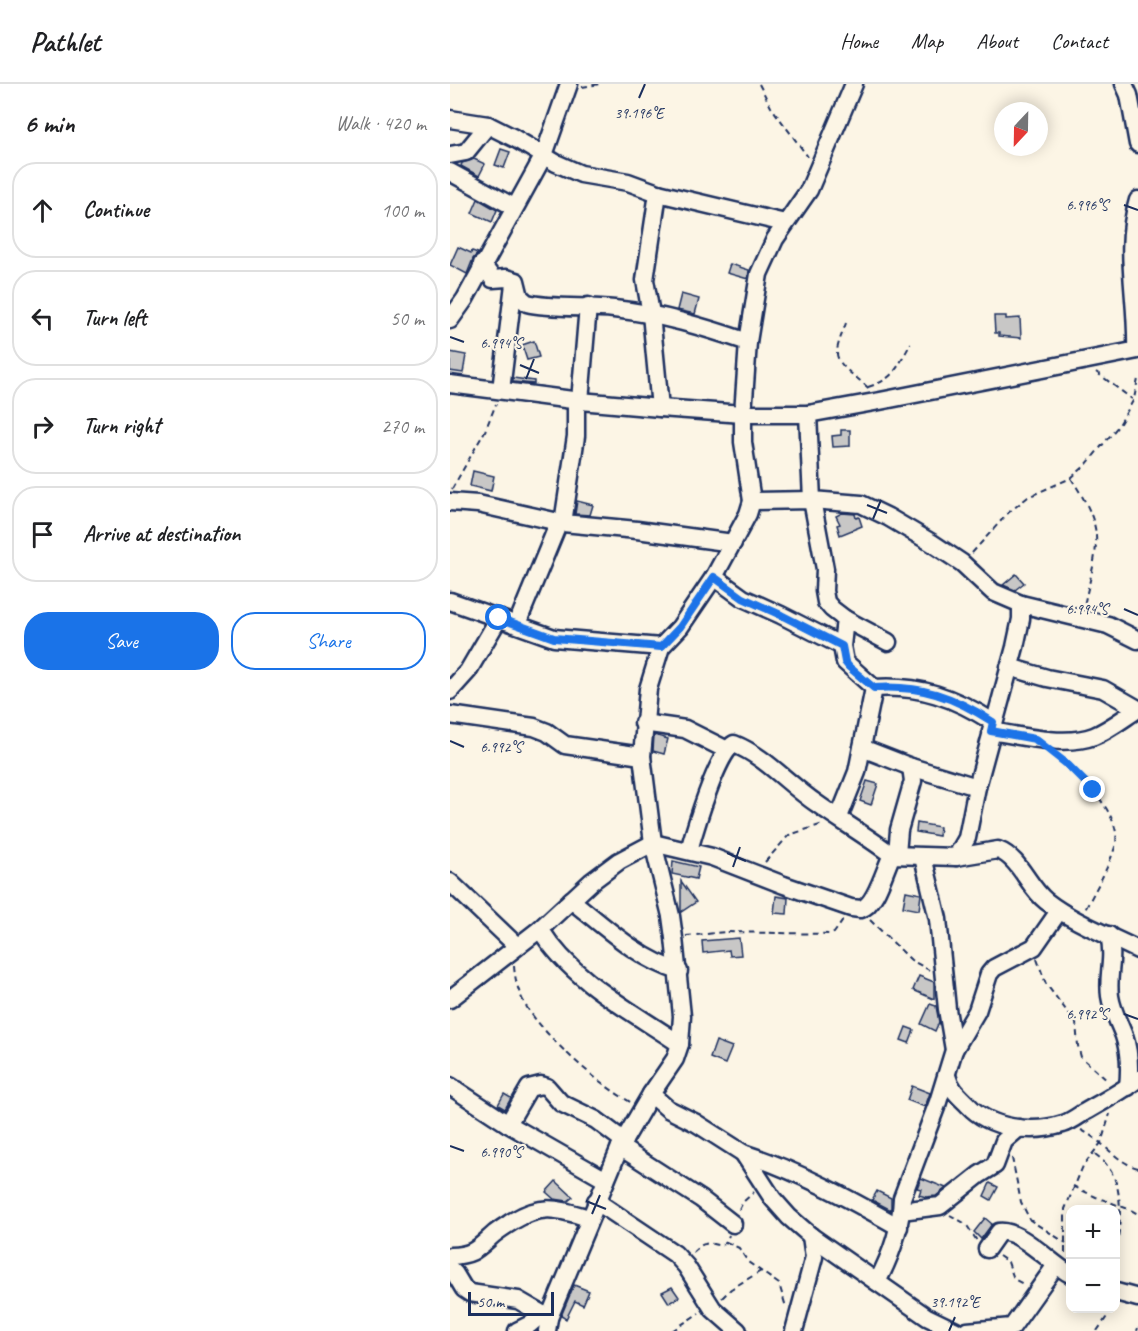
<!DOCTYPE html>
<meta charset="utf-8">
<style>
:root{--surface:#fff;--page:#f2f2f2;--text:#202124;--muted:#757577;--line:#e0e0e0;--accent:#1a73e8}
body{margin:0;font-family:Caveat,sans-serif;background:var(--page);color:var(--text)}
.controls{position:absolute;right:18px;bottom:18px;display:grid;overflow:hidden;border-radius:12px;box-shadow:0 3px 15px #0003}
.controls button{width:54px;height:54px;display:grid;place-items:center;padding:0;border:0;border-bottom:2px solid var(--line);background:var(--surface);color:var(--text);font:30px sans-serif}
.compass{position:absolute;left:544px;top:18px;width:54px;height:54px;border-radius:50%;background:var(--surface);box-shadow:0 3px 15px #0003;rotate:202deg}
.scale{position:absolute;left:18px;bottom:15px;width:86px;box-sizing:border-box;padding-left:6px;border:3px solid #1b2f5e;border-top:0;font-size:16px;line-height:21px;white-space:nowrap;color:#1b2f5e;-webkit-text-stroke:4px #fcf5e5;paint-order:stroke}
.stop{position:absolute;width:18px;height:18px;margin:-14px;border:4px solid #1a73e8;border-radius:50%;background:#fff}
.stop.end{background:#1a73e8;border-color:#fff;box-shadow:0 2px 6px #0008}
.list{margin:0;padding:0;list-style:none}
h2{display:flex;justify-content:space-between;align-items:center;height:78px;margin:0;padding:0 24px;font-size:26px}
h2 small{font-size:20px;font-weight:400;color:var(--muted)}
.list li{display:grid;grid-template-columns:39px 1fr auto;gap:18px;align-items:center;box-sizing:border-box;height:96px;margin:0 12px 12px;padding:0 12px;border:2px solid var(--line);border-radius:24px}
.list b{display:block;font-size:22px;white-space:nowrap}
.list em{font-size:20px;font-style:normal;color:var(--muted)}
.actions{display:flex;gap:12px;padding:18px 24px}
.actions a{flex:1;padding:14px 0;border:2px solid var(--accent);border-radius:24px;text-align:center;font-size:21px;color:var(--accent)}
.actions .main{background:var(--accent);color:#fff}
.icon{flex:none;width:33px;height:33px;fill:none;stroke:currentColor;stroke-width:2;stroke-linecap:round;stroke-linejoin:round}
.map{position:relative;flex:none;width:688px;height:1247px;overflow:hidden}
header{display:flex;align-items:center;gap:36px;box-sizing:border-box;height:84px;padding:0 30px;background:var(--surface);border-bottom:2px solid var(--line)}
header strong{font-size:28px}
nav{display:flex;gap:33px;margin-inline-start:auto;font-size:21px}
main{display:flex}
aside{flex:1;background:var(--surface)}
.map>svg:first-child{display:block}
.building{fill:#c8c7c6;stroke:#1b2f5e;stroke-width:1.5}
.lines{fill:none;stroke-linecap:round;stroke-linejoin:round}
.minor-casing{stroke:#1b2f5e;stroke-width:21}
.path{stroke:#1b2f5e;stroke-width:2;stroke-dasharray:6 4.5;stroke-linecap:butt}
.minor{stroke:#fcf5e5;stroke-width:16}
.route{stroke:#1a73e8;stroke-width:8}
.ticks{fill:none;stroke:#1b2f5e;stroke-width:2}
.ticks-label{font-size:15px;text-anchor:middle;fill:#1b2f5e;stroke:#fcf5e5;stroke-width:4.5;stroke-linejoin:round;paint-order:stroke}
</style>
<header>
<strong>Pathlet</strong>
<nav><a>Home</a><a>Map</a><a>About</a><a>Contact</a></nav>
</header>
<main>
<aside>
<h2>6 min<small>Walk · 420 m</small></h2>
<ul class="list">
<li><svg class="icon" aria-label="ahead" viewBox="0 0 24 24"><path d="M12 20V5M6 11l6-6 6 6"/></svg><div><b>Continue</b></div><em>100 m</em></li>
<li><svg class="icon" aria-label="left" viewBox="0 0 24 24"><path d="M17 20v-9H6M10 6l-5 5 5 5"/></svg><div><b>Turn left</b></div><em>50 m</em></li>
<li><svg class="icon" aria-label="right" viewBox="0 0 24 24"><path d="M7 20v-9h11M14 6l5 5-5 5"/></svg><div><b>Turn right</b></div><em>270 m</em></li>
<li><svg class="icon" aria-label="arrive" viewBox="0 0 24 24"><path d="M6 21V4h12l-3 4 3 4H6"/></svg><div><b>Arrive at destination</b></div></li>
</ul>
<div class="actions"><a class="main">Save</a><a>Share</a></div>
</aside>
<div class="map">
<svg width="688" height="1247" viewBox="0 0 688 1247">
<rect width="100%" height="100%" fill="#fcf5e5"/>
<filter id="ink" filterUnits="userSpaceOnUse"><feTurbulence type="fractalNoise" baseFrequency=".0167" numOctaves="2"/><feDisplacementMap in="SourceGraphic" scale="12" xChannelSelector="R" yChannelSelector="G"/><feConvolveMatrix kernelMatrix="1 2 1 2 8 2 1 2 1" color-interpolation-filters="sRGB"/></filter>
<g filter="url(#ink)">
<!-- building -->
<g class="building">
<polygon points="51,65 60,68 54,84 45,81"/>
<polygon points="24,75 35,80 29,92 11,82 12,79"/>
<polygon points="28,115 47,126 42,138 22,129"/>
<polygon points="8,163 21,169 22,167 28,169 23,175 17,190 0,181"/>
<polygon points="280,180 299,186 298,195 277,189"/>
<polygon points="231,210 249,215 245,230 227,226"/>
<polygon points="544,232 556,232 556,235 570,234 571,254 549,252 549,249 545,249"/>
<polygon points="84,257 89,273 77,276 72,261"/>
<polygon points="0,268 16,271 13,289 0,287"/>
<polygon points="63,294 84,297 84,300 63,298"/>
<polygon points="391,346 400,346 400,362 383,363 382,352 391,351"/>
<polygon points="23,387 44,392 41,407 20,402"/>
<polygon points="127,417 143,421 140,431 125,430"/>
<polygon points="392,429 405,430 406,434 409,433 412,442 390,451 387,441 390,440 386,432"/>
<polygon points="566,490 574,499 565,506 553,501"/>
<polygon points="204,651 218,655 214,670 203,667"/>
<polygon points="417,697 428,700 421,721 410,717"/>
<polygon points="467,739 490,743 489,752 466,748"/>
<polygon points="223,777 249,783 246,795 222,790"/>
<polygon points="231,797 246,818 231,828"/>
<polygon points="456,807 471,810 469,826 453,823"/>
<polygon points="326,812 338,814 337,830 324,829"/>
<polygon points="289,854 291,871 280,872 279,866 253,869 252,857"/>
<polygon points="469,892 484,898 484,915 463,906"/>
<polygon points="480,920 486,922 489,938 485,947 471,940"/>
<polygon points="456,943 464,946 459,959 451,956"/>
<polygon points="266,957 282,963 275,980 260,974"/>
<polygon points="462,1002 480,1009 475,1023 457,1016"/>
<polygon points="54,1010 61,1014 55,1025 48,1021"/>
<polygon points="471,1094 496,1104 486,1112 476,1113 469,1111 471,1105 467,1104"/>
<polygon points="106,1097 123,1113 118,1117 104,1115 96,1108"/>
<polygon points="540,1099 548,1103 541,1116 534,1112"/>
<polygon points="427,1107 441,1114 441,1126 422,1116"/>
<polygon points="535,1134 542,1140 531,1155 524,1148"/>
<polygon points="124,1201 139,1207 133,1221 125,1217 116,1235 111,1232"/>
<polygon points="222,1203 229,1213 219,1219 212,1208"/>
</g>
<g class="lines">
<!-- minor casing -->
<g class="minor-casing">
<g id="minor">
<polyline points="674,0 679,11 688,60"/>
<polyline points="0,35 38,41 64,54 106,79 131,90 178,98 208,109 335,139"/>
<polyline points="0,71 16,68 38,41"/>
<polyline points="0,88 64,123"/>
<polyline points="208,109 195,196 201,230 210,324"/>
<path d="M 32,180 L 43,195 L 56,194 L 66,197 L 70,213 L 77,219 C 100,225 139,222 164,225 C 211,230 254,243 298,258"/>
<polyline points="0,236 15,215 94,71 119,0"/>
<path d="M 686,266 C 688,216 673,165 688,116"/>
<polyline points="0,300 130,317 210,324 293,330 358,330 430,317 688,266"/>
<polyline points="51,306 64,200"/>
<polyline points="130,317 138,222"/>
<polyline points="358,330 362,416 375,485 374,507 376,518 382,525 395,535 438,558"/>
<polyline points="302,417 362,416 411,420 438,433 482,459 512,479 543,508 571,520 658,541 688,556"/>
<polyline points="0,418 28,420 113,439 187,446 283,459"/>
<polyline points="113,439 126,352 126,316"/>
<polyline points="264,493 293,514 331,531 392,562"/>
<polyline points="0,517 104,554 211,563"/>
<polyline points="67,540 109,438"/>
<polyline points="559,583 597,594 653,605 688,625"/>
<path d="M 424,604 C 470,601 504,613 543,638"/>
<polyline points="0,607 18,587 49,534"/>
<polyline points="0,631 84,643 97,648 115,661 192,672"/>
<polyline points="193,639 235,645 277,666"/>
<path d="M 541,647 C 570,652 616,663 644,652 C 659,646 674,634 688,625"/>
<polyline points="412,664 461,683 527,703"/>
<polyline points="389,733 407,688 424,604 395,578 392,562 395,535"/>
<path d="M 239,766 C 245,745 267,669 284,660 C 315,672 339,701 366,719 C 391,737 417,752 442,771"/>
<polyline points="447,770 449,746 463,697 461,683"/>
<polyline points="506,773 517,754 527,703 565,563 571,535 571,520"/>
<polyline points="0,798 67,862"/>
<path d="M 121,816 C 154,842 188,875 229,887"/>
<path d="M 90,845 C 122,897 180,926 230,960"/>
<path d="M 659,851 C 665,876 657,889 660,912 C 662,926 669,939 674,952 C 680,969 680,985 678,1003"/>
<path d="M 0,915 L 90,845 L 141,798 L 169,777 L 203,759 L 262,773 L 334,801 L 401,824 C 402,824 410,825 411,825 C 426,821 435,784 442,771 L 506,773 L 548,766 C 570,774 578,803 596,817 C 623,838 658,851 688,866"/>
<polyline points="504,966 527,927 539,890 544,884 584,863 609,827"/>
<path d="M 497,992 C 501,1006 508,1011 518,1021 C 540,1045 582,1050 613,1040 C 620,1038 627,1033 633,1029 C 652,1018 671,1008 688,995"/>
<polyline points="0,1002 58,1040 156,1096"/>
<polyline points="201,1010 218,1025 246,1039 293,1069 323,1115 339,1133 361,1152 477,1233 506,1247"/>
<polyline points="58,1040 79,1004 91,1001 97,1003 111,1019 146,1036 174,1057"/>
<polyline points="170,1063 251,1115 283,1140"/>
<path d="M 293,1069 C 348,1087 398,1114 449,1143"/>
<polyline points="146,1117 225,1170 236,1182 263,1225 288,1247"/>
<polyline points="451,1127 490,1122 529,1091 545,1081 554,1057 569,1044"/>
<path d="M 537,1165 L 549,1148 C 570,1145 601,1180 620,1190"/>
<path d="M 0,1172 C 24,1171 27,1165 44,1150 C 50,1145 57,1141 63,1137 C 94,1119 107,1125 139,1134"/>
<polyline points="0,1185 5,1190 14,1205 20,1209 68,1216 99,1234"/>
<path d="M 427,1198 C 441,1172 451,1145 452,1114 L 488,1018 L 504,966 L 497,925 L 488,835 L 473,773"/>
<polyline points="666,1208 688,1214"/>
<polyline points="67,1247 79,1241 92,1230"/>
<polyline points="97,1247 99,1234 170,1063 201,1010 225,975 230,960 232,932 224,854 221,832 203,759 192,672 198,605 211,563 230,543 264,493 298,430 302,417 293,358 293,330 298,258 309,190 325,155 359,106 404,0"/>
<polyline points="344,1247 364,1173 361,1152"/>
<polyline points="517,1247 562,1243 606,1181"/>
</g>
</g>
<!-- path -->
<g class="path">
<polyline points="309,0 321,23 358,73"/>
<polyline points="132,3 150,0"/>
<path d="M 396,239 C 393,248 388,258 387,267 C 385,282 411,295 420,306"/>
<polyline points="646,288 682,315"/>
<path d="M 418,303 C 445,295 448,282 461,259"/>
<path d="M 621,394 C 633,413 648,436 646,460 C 645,481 638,502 634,522"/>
<polyline points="2,405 35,347 46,320"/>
<polyline points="522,469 558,429 578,413 621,394 636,381 669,341 684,315 688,295"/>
<path d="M 604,670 C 627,688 675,731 665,763 C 658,785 645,806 635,826"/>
<polyline points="315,778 339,751 373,740"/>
<polyline points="420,836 461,876 479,886"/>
<polyline points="236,852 276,848 380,850 384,849 394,835"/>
<polyline points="587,875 596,900 626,939 628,962 631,973 658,997"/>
<path d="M 64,882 C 65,897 69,910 76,922 C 97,955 148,1000 182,1019"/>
<path d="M 631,1046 C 653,1056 665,1078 688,1084"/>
<path d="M 645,1070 C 650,1074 655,1078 658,1083 C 675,1105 670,1144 666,1169"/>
<polyline points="562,1074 571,1118 580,1136 616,1159"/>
<polyline points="623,1102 646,1113 681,1126 688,1130"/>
<polyline points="289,1126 293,1118 304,1108"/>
<polyline points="500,1131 516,1140 527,1157"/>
<polyline points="276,1158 289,1164 298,1178 329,1200 336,1223"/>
<path d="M 243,1168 C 246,1166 251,1160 255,1160 C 266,1157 272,1169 279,1151"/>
<polyline points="615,1169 615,1125 633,1082 651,1059 660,1030"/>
<polyline points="549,1172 558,1178 564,1195 575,1201"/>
<polyline points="272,1214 281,1205 311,1187"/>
<polyline points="222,1247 249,1229"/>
<polyline points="647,1247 663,1224"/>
<polyline points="687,1247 688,1244"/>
</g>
<!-- minor -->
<use href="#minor" class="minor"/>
</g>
</g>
<g class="lines" filter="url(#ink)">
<!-- route -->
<path class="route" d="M 49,534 L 104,554 L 211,563 L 230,543 L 264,493 L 293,514 L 331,531 L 392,562 L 395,578 L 399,583 L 424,604 C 471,601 503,612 543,638 L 541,647 L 585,655 L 618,681 L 643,706"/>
</g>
<!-- ticks -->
<path class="ticks" d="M 189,14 L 195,0M 674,121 L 688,126M 0,253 L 14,258M 70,281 L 89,289M 76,295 L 84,275M 417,421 L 437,429M 423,435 L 431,416M 674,525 L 688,531M 0,657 L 14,663M 277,769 L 296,777M 283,783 L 290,763M 674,930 L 688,935M 0,1062 L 14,1067M 136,1117 L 156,1125M 142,1130 L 150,1111M 499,1247 L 505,1233"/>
<g class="ticks-label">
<text x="189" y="34">39.196°E</text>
<text x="637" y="126">6.996°S</text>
<text x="51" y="264">6.994°S</text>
<text x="637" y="530">6.994°S</text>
<text x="51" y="668">6.992°S</text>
<text x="637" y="935">6.992°S</text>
<text x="51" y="1073">6.990°S</text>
<text x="505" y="1223">39.192°E</text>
</g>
</svg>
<div class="controls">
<button>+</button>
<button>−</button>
</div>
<svg class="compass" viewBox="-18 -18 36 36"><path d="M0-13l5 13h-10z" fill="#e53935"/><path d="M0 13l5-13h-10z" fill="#757577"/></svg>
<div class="scale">50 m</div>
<div class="stop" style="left:49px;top:534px"></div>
<div class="stop end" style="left:643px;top:706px"></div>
</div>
</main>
